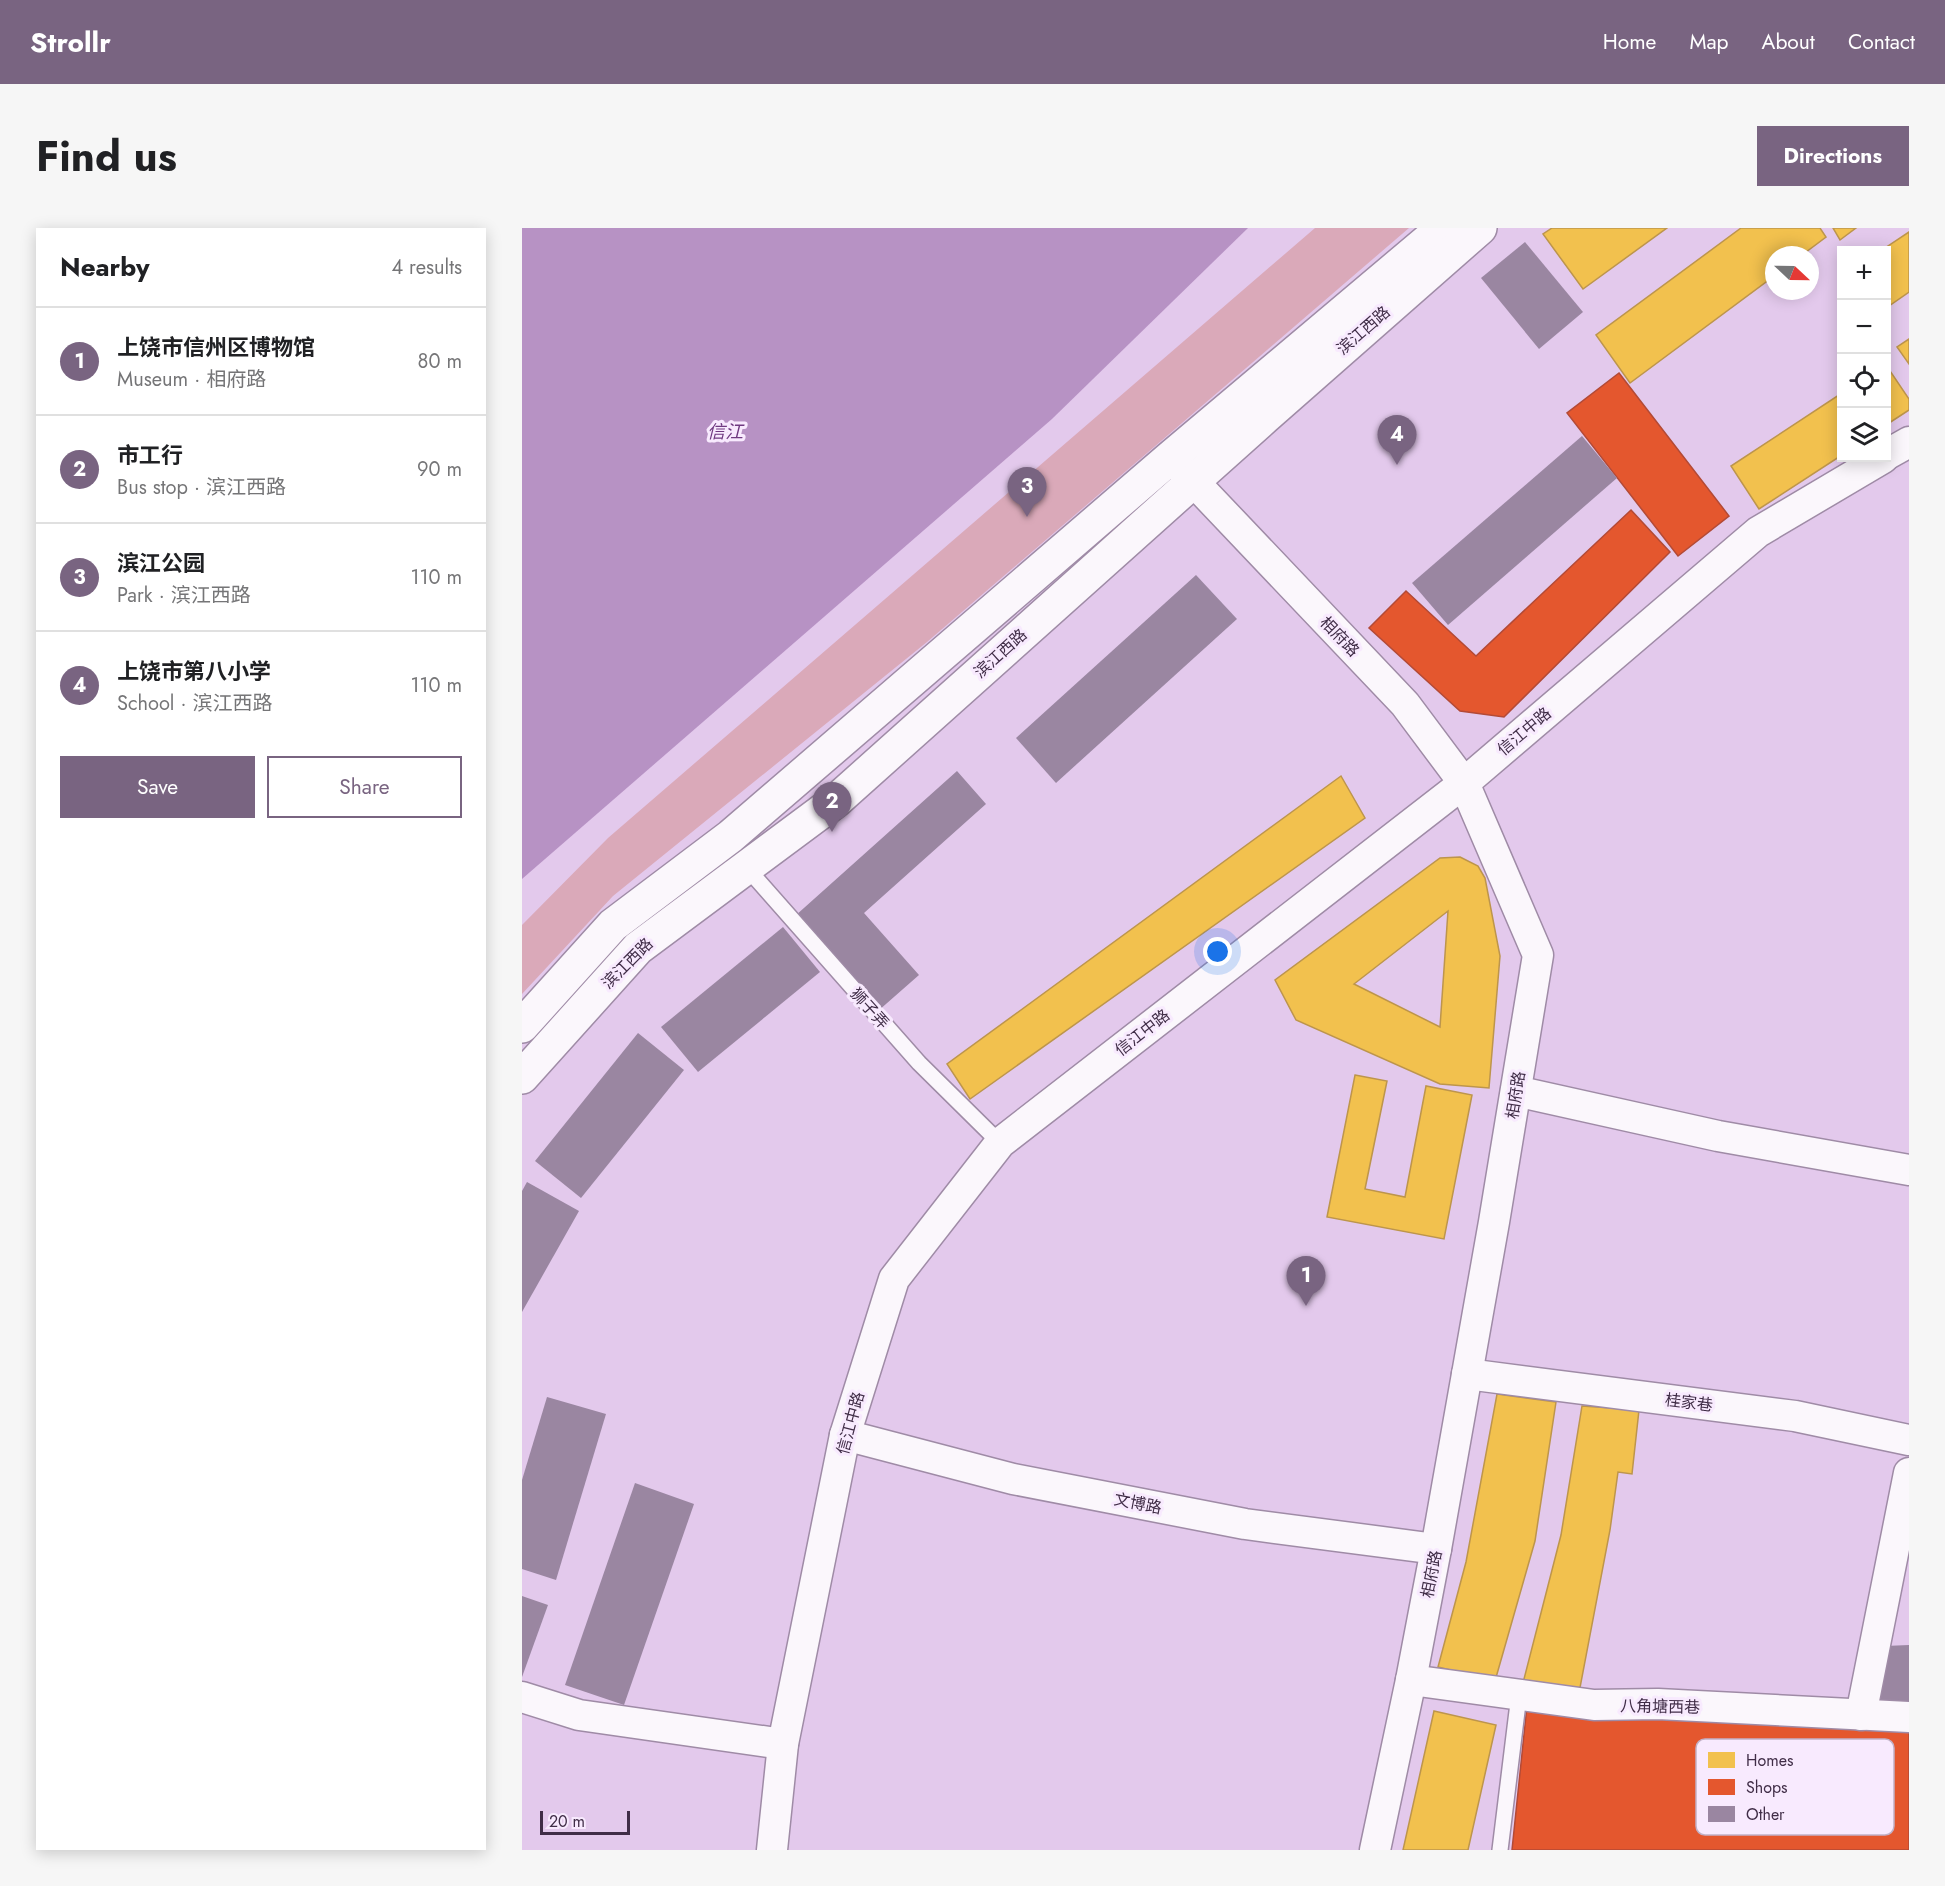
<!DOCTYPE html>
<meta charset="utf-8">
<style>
:root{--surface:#fff;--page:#f6f6f6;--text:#202124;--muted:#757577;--line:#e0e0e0;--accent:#796481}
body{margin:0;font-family:Jost,"Noto Sans SC",sans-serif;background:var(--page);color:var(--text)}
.controls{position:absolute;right:18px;top:18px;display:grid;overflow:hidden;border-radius:0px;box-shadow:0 3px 15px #0003}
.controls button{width:54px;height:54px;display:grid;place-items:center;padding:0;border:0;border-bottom:2px solid var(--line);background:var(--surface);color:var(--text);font:30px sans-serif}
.compass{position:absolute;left:1243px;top:18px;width:54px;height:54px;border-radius:50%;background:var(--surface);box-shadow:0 3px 15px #0003;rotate:112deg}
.scale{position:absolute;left:18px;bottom:15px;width:90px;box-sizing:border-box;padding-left:6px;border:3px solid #402d47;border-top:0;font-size:16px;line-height:21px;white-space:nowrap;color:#402d47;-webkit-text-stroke:4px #f8eafe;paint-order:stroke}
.you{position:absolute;left:696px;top:724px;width:21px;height:21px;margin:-15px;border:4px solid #fff;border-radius:50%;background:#1a73e8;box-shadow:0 0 0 9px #1a73e833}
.badge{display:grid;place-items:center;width:39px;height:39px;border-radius:50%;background:var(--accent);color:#fff;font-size:20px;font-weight:700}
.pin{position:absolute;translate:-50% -50px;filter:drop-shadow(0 2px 3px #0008)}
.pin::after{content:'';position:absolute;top:32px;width:21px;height:18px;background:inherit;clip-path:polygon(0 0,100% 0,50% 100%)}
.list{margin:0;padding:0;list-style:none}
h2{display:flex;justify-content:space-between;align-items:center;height:78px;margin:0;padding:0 24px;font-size:26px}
h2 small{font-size:20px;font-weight:400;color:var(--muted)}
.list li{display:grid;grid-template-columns:39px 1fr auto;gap:18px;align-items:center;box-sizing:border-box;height:108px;padding:0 24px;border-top:2px solid var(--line)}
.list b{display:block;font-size:22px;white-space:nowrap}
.list p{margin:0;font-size:20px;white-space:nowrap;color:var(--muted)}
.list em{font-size:20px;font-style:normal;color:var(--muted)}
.actions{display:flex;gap:12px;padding:18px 24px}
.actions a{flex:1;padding:14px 0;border:2px solid var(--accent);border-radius:0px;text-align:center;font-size:21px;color:var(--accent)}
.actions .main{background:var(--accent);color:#fff}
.icon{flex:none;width:33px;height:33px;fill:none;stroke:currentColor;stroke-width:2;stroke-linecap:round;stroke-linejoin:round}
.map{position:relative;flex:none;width:1387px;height:1622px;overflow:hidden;border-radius:0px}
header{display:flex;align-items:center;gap:36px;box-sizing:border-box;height:84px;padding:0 30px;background:var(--accent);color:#fff}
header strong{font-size:28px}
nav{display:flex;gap:33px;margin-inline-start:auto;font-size:21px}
.intro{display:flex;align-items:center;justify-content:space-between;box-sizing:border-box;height:144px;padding:0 36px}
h1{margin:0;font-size:42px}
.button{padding:15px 27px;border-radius:0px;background:var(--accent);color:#fff;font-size:21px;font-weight:700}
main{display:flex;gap:36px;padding:0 36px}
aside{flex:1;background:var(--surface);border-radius:0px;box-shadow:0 3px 15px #0003}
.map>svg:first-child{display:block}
.green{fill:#daa9b9}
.water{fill:#b792c4}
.homes{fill:#f2c14e;stroke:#bd954c;stroke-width:1.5;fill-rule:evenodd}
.shops{fill:#e4572e;stroke:#b34a36;stroke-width:1.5}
.building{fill:#9a86a1}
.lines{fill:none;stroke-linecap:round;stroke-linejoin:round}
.lane-casing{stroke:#9f8ba6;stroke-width:18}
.street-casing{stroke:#9f8ba6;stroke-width:33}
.secondary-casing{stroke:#9f8ba6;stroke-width:36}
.lane{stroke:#fbf7fc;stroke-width:15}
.street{stroke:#fbf7fc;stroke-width:30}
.secondary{stroke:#fbf7fc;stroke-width:33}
.labels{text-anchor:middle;stroke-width:6;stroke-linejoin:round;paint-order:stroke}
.street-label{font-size:16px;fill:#402d47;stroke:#f8eafe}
.water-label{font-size:18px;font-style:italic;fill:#703a81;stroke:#f8eafe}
.key{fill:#f8eafe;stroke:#c1b1c7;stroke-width:1.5}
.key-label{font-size:16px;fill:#402d47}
</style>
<header>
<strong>Strollr</strong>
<nav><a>Home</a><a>Map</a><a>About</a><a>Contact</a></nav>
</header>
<div class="intro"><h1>Find us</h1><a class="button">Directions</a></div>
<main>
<aside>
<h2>Nearby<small>4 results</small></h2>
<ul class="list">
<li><span class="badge">1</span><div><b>上饶市信州区博物馆</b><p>Museum · 相府路</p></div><em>80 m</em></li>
<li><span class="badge">2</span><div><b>市工行</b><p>Bus stop · 滨江西路</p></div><em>90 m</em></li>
<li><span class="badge">3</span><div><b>滨江公园</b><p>Park · 滨江西路</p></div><em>110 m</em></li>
<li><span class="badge">4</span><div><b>上饶市第八小学</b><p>School · 滨江西路</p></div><em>110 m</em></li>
</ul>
<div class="actions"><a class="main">Save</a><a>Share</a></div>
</aside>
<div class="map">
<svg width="1387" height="1622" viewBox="0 0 1387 1622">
<rect width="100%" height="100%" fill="#e3c9ec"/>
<!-- green -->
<polygon class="green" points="793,0 887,0 405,414 91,668 0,766 0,697 86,610"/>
<!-- water -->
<polygon class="water" points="0,0 726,0 530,191 0,651"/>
<!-- homes -->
<g class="homes">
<polygon points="1030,0 1145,0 1061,61 1021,6"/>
<polygon points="1219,0 1298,0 1304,9 1280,27 1252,27 1252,48 1108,155 1074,107"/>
<polygon points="1311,0 1334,0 1318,12"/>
<polygon points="1387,4 1387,64 1364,80 1364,22 1360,22"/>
<polygon points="1387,111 1387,136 1375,119"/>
<polygon points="1364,137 1387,171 1387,182 1364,197"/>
<polygon points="1320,165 1320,227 1237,281 1209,238"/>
<polygon points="819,548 843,590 448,871 425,836"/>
<path d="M 938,629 L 956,638 L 963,650 L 978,728 L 967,860 L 918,856 L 774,792 L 753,752 L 918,630 ZM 926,683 L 918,799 L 832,756 Z"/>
<polygon points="833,847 865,853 843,961 883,969 904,858 950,867 922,1011 805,989"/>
<polygon points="975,1166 1034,1174 1013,1313 973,1453 916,1439 944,1334"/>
<polygon points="1060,1178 1117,1182 1110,1246 1096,1244 1088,1302 1057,1465 1001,1455 1039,1307"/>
<polygon points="912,1483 974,1497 946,1622 881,1622"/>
<polygon points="1078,1503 1132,1511 1128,1622 1072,1622"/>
<polygon points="1005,1505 1060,1513 1055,1622 1000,1622"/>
<polygon points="1179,1515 1255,1518 1249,1622 1174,1622"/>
<polygon points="1291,1516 1347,1517 1343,1622 1287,1622"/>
</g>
<!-- shops -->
<g class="shops">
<polygon points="1097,145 1207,288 1156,328 1045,185"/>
<polygon points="1109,282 1148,324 982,489 938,483 847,400 884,363 954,428"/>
<polygon points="1006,1468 1387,1489 1387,1622 990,1622"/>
</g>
<!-- building -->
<g class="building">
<polygon points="1003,14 1061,84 1017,121 959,50"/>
<polygon points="1060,208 1095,250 926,397 890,355"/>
<polygon points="674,347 715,391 534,555 494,510"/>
<polygon points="435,543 464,576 342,685 397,747 356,783 273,688"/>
<polygon points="261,699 298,744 176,844 139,799"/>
<polygon points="116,805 162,842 59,970 13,933"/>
<polygon points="5,954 57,983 0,1084 0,963"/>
<polygon points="25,1169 84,1186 34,1352 0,1341 0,1252"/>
<polygon points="113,1255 172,1276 102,1477 43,1457"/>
<polygon points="0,1368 26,1377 0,1449"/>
<polygon points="1387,1417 1387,1475 1353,1475 1363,1418"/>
</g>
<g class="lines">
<!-- lane casing -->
<g class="lane-casing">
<g id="lane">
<polyline points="224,639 397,835 478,915"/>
<polyline points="978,1622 997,1467"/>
</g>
</g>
<!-- street casing -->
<g class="street-casing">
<g id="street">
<polyline points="1364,227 1387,214"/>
<polyline points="655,236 883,476 942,555 1016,727 972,994 914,1321 889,1452 853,1622"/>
<polyline points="994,863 1196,908 1387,942"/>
<polyline points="945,1146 1273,1188 1387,1212"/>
<polyline points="323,1207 491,1251 723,1296 914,1321"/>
<polyline points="889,1452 1072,1477 1136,1476 1387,1489"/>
<polyline points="0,1469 57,1487 261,1516"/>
<polyline points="1339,1487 1387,1245"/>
<polyline points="250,1622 261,1516 323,1207 372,1051 478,915 942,555 1236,304 1361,230"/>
</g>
</g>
<!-- secondary casing -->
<g class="secondary-casing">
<g id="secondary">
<polyline points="0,798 91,697 209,608 648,230 921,0"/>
<polyline points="0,849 116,720 315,572 743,189 958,0"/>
</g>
</g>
<!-- lane -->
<use href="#lane" class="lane"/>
<!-- street -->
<use href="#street" class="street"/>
<!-- secondary -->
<use href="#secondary" class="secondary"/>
</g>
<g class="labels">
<!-- street labels -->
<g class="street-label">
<text transform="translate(841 102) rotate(-41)" y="6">滨江西路</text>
<text transform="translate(818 408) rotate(46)" y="6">相府路</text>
<text transform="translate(478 425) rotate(-42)" y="6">滨江西路</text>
<text transform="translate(1002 503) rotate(-40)" y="6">信江中路</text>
<text transform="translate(105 735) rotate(-45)" y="6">滨江西路</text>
<text transform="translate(348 780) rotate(48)" y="6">狮子弄</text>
<text transform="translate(620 804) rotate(-38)" y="6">信江中路</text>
<text transform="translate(993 867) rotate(-81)" y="6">相府路</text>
<text transform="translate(1167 1174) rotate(7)" y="6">桂家巷</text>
<text transform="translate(328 1195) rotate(-75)" y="6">信江中路</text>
<text transform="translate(616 1275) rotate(11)" y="6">文博路</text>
<text transform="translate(909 1346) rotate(-79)" y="6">相府路</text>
<text transform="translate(1138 1478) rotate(1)" y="6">八角塘西巷</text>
</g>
<!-- water labels -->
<g class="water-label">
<text x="203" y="210">信江</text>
</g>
</g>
<!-- legend -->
<rect x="1174" y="1511" width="198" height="96" rx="9" class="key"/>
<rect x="1186" y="1524" width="27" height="16" fill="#f2c14e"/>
<rect x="1186" y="1551" width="27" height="16" fill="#e4572e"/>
<rect x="1186" y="1578" width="27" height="16" fill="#9a86a1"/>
<g class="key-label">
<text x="1224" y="1538">Homes</text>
<text x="1224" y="1565">Shops</text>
<text x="1224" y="1592">Other</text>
</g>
</svg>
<div class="controls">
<button>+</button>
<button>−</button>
<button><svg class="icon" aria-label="locate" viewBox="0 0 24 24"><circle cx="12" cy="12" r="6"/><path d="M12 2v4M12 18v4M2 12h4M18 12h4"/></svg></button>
<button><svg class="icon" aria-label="layers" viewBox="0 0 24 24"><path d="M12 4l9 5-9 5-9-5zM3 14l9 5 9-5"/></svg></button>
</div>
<svg class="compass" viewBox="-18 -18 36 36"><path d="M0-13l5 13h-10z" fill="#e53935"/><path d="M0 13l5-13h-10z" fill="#757577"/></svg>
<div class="scale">20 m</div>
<div class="you"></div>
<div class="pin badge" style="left:784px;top:1078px">1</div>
<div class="pin badge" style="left:310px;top:604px">2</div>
<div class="pin badge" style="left:505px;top:289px">3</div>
<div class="pin badge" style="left:875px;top:237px">4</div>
</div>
</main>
